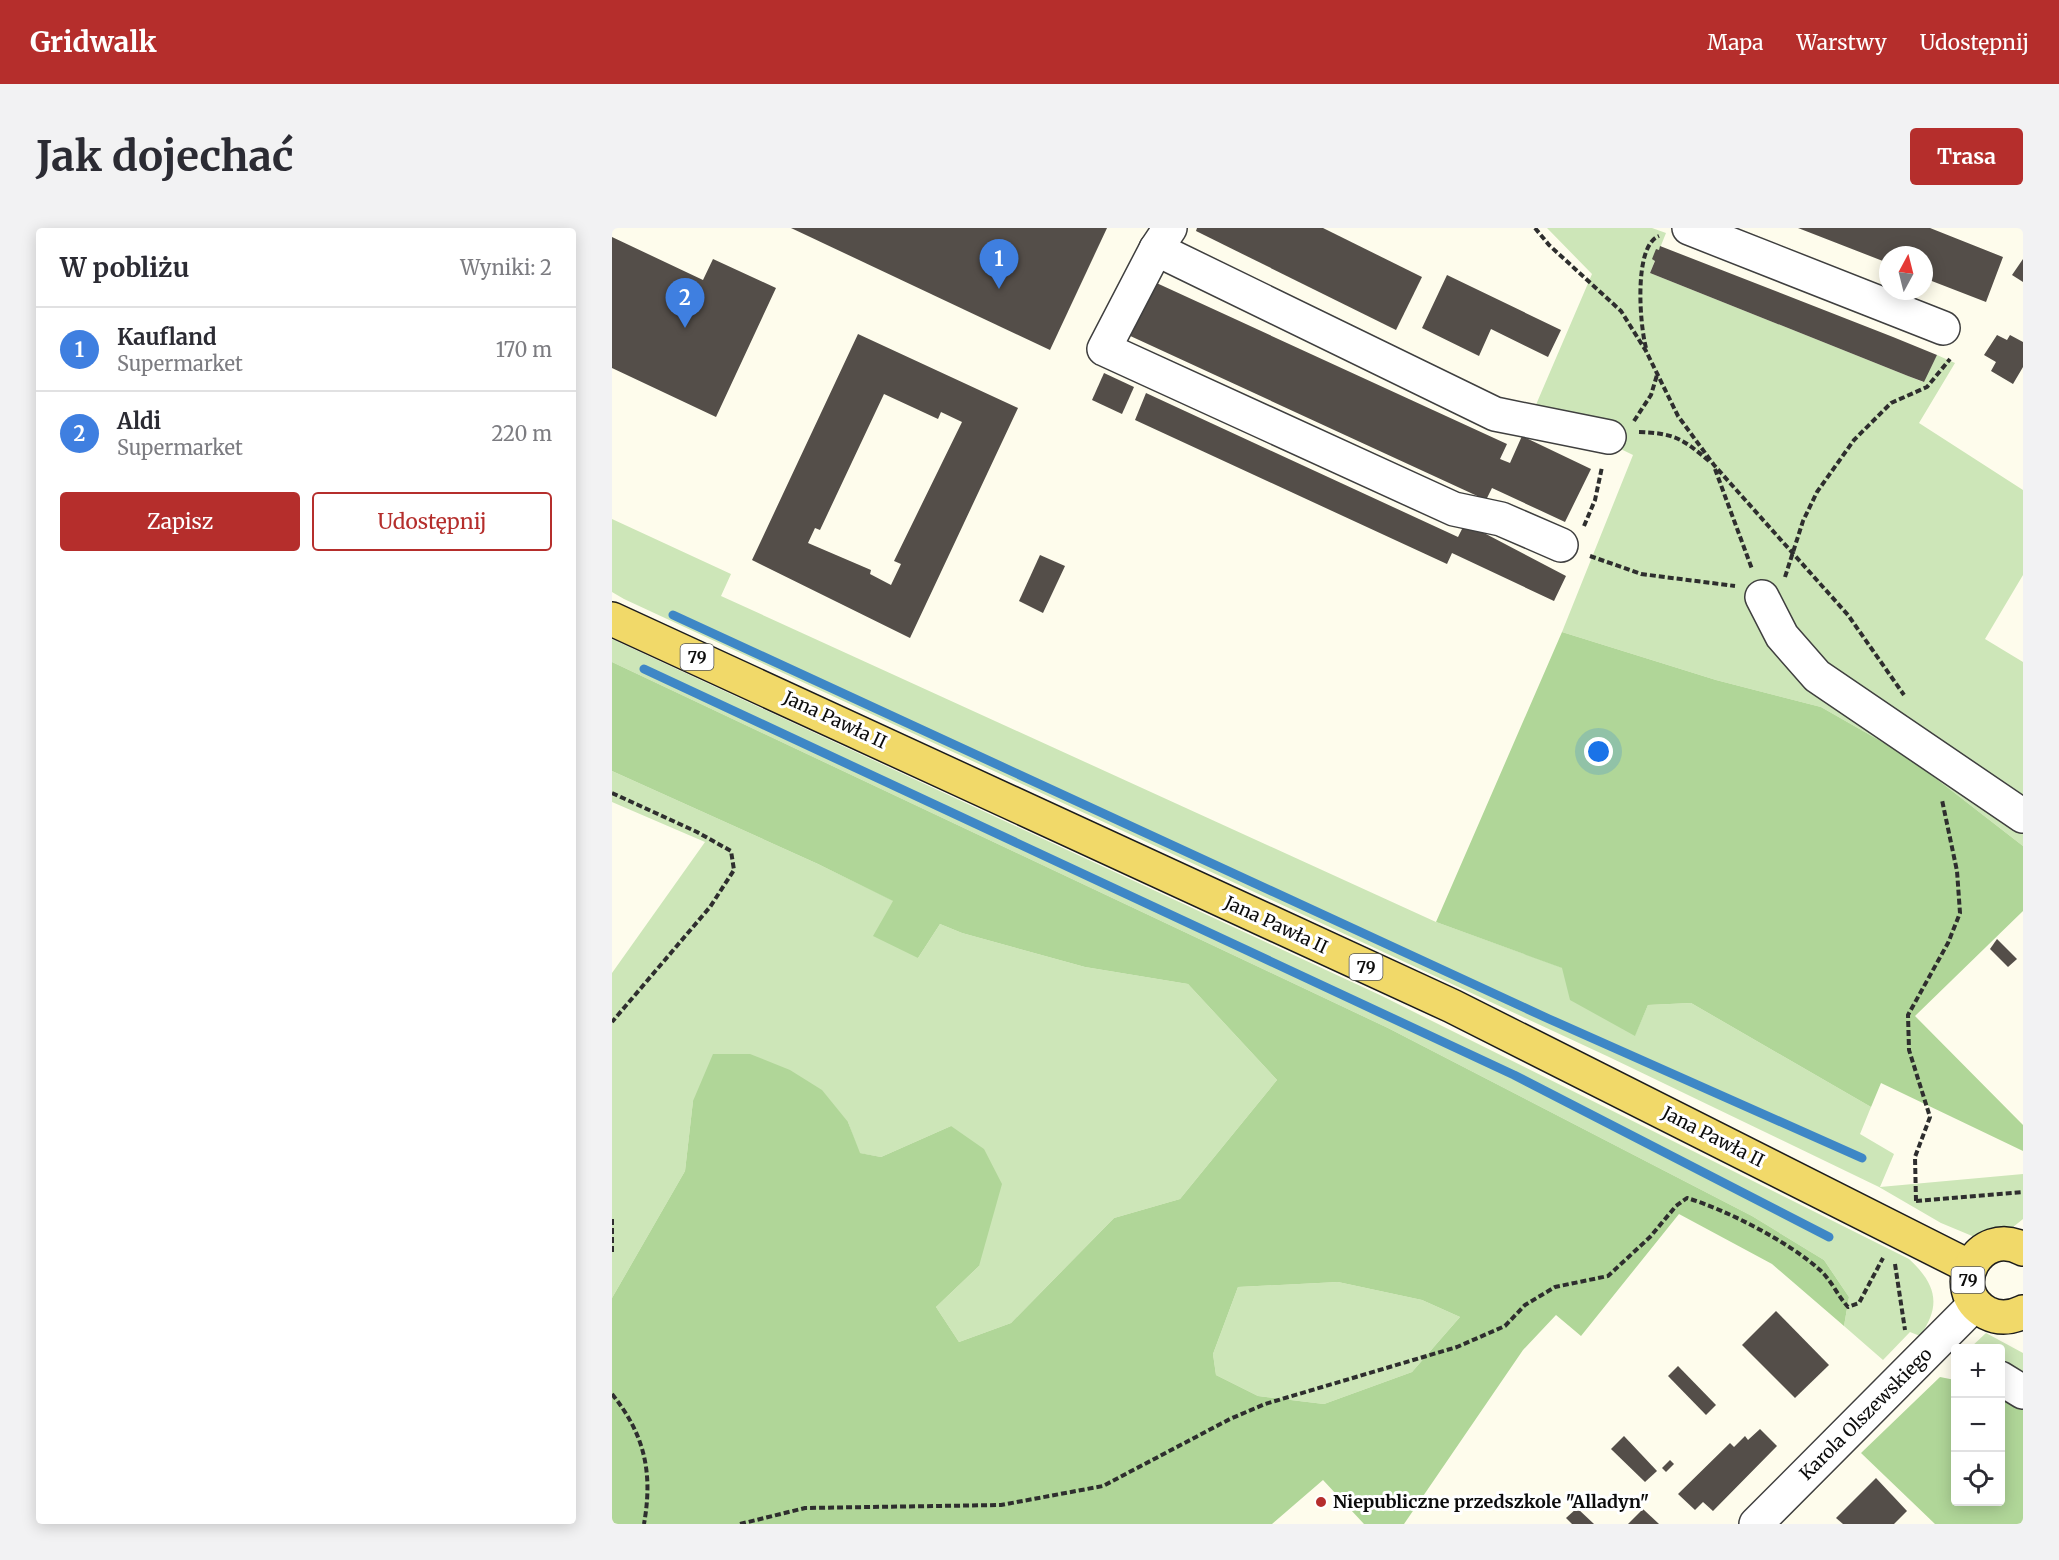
<!DOCTYPE html>
<html lang="pl">
<meta charset="utf-8">
<style>
:root{--surface:#fff;--page:#f2f2f3;--text:#2b2b33;--muted:#7c7c81;--line:#e1e1e2;--accent:#b52e2c}
body{margin:0;font-family:Merriweather,serif;background:var(--page);color:var(--text)}
.controls{position:absolute;right:18px;bottom:18px;display:grid;overflow:hidden;border-radius:6px;box-shadow:0 3px 15px #0003}
.controls button{width:54px;height:54px;display:grid;place-items:center;padding:0;border:0;border-bottom:2px solid var(--line);background:var(--surface);color:var(--text);font:30px sans-serif}
.compass{position:absolute;left:1267px;top:18px;width:54px;height:54px;border-radius:50%;background:var(--surface);box-shadow:0 3px 15px #0003;rotate:7deg}
.you{position:absolute;left:987px;top:524px;width:21px;height:21px;margin:-15px;border:4px solid #fff;border-radius:50%;background:#1a73e8;box-shadow:0 0 0 9px #1a73e833}
.badge{display:grid;place-items:center;width:39px;height:39px;border-radius:50%;background:var(--accent);color:#fff;font-size:20px;font-weight:700}
.pin{position:absolute;translate:-50% -50px;filter:drop-shadow(0 2px 3px #0008)}
.pin::after{content:'';position:absolute;top:32px;width:21px;height:18px;background:inherit;clip-path:polygon(0 0,100% 0,50% 100%)}
.list{margin:0;padding:0;list-style:none}
h2{display:flex;justify-content:space-between;align-items:center;height:78px;margin:0;padding:0 24px;font-size:26px}
h2 small{font-size:20px;font-weight:400;color:var(--muted)}
.list li{display:grid;grid-template-columns:39px 1fr auto;gap:18px;align-items:center;box-sizing:border-box;height:84px;padding:0 24px;border-top:2px solid var(--line)}
.list b{display:block;font-size:22px;white-space:nowrap}
.list p{margin:0;font-size:20px;white-space:nowrap;color:var(--muted)}
.list em{font-size:20px;font-style:normal;color:var(--muted)}
.actions{display:flex;gap:12px;padding:18px 24px}
.actions a{flex:1;padding:14px 0;border:2px solid var(--accent);border-radius:6px;text-align:center;font-size:21px;color:var(--accent)}
.actions .main{background:var(--accent);color:#fff}
.icon{flex:none;width:33px;height:33px;fill:none;stroke:currentColor;stroke-width:2;stroke-linecap:round;stroke-linejoin:round}
.map{position:relative;flex:none;width:1411px;height:1296px;overflow:hidden;border-radius:6px}
header{display:flex;align-items:center;gap:36px;box-sizing:border-box;height:84px;padding:0 30px;background:var(--accent);color:#fff}
header strong{font-size:28px}
nav{display:flex;gap:33px;margin-inline-start:auto;font-size:21px}
.intro{display:flex;align-items:center;justify-content:space-between;box-sizing:border-box;height:144px;padding:0 36px}
h1{margin:0;font-size:42px}
.button{padding:15px 27px;border-radius:6px;background:var(--accent);color:#fff;font-size:21px;font-weight:700}
main{display:flex;gap:36px;padding:0 36px}
aside{flex:1;background:var(--surface);border-radius:6px;box-shadow:0 3px 15px #0003}
.map>svg:first-child{display:block}
.green{fill:#cde6b8}
.forest{fill:#b0d698;fill-rule:evenodd}
.lines{fill:none;stroke-linecap:round;stroke-linejoin:round}
.stream{stroke:#3e87c6;stroke-width:9}
.building{fill:#544e49;fill-rule:evenodd}
.minor-casing{stroke:#3f3f3f;stroke-width:36}
.major-casing{stroke:#1d1d1d;stroke-width:36}
.path{stroke:#2e2e2e;stroke-width:4;stroke-dasharray:6 3;stroke-linecap:butt}
.minor{stroke:#fff;stroke-width:33}
.major{stroke:#f1d969;stroke-width:33}
.poi-dot{fill:#b52e2c;stroke:#fff;stroke-width:2}
.labels{text-anchor:middle;stroke-width:6;stroke-linejoin:round;paint-order:stroke}
.shield{fill:#fff;stroke:#555;stroke-width:1.5}
.shield-label{font-size:16px;font-weight:bold;fill:#0c0c0c}
.street-label{font-size:18px;fill:#0c0c0c;stroke:#fff}
.poi-label{font-size:18px;font-weight:bold;fill:#0c0c0c;stroke:#fff;text-anchor:start}
</style>
<header>
<strong>Gridwalk</strong>
<nav><a>Mapa</a><a>Warstwy</a><a>Udostępnij</a></nav>
</header>
<div class="intro"><h1>Jak dojechać</h1><a class="button">Trasa</a></div>
<main>
<aside>
<h2>W pobliżu<small>Wyniki: 2</small></h2>
<ul class="list">
<li><span class="badge" style="background:#3f7fe0">1</span><div><b>Kaufland</b><p>Supermarket</p></div><em>170 m</em></li>
<li><span class="badge" style="background:#3f7fe0">2</span><div><b>Aldi</b><p>Supermarket</p></div><em>220 m</em></li>
</ul>
<div class="actions"><a class="main">Zapisz</a><a>Udostępnij</a></div>
</aside>
<div class="map">
<svg width="1411" height="1296" viewBox="0 0 1411 1296">
<rect width="100%" height="100%" fill="#fefcec"/>
<!-- green -->
<g class="green">
<polygon points="935,0 1040,0 1054,5 1038,45 1311,154 1325,127 1343,135 1307,195 1411,262 1411,347 1373,411 1411,434 1411,618 1295,528 1209,479 1104,452 950,404 1021,227 923,179 980,46"/>
<polygon points="0,291 119,346 109,368 824,694 951,740 1023,807 1036,777 1079,775 1259,879 1248,906 1282,926 1268,959 1411,946 1411,991 1390,1008 1365,1010 1329,995 1267,959 997,829 12,371 0,364"/>
<path d="M 0,411 L 770,768 L 1297,1031 C 1324,1056 1330,1077 1308,1108 L 1298,1104 L 1271,1132 L 1232,1098 L 1237,1069 L 1212,1032 L 1140,988 L 776,800 L 0,434 Z"/>
<polygon points="0,543 206,636 282,673 306,730 328,696 350,705 473,739 576,756 665,852 568,971 502,990 399,1095 347,1114 324,1079 367,1038 339,898 269,929 247,925 236,894 81,873 73,943 0,1070 0,745 93,614 0,574"/>
<polygon points="726,1054 810,1072 848,1089 800,1144 712,1176 646,1168 604,1147 601,1126 626,1059"/>
<polygon points="1374,1105 1411,1125 1411,1225 1389,1204 1388,1120 1358,1120"/>
</g>
<!-- forest -->
<g class="forest">
<polygon points="950,404 1104,452 1209,479 1295,528 1411,618 1411,683 1303,788 1411,897 1411,923 1269,855 1259,879 1079,775 1036,777 1023,808 958,772 950,740 824,694"/>
<path d="M 0,434 L 776,800 L 1140,988 L 1212,1032 L 1237,1069 L 1232,1098 L 1160,1036 L 1067,986 L 969,1108 L 944,1087 L 911,1122 L 792,1296 L 752,1296 L 711,1252 L 660,1296 L 0,1296 L 0,1070 L 73,943 L 81,873 L 101,826 L 138,826 L 178,842 L 210,862 L 236,894 L 248,925 L 269,929 L 339,898 L 372,921 L 390,956 L 367,1038 L 324,1079 L 347,1114 L 399,1095 L 502,990 L 568,971 L 665,852 L 576,756 L 473,739 L 350,705 L 328,696 L 306,730 L 261,708 L 281,673 L 206,636 L 0,543 ZM 726,1054 L 810,1072 L 848,1089 L 800,1144 L 712,1176 L 646,1168 L 604,1147 L 601,1126 L 626,1059 Z"/>
<polygon points="1328,1149 1343,1152 1344,1274 1388,1274 1389,1166 1411,1177 1411,1296 1323,1296 1249,1225"/>
</g>
<g class="lines">
<!-- stream -->
<g class="stream">
<polyline points="61,387 937,791 1250,930"/>
<polyline points="32,441 902,847 1217,1009"/>
</g>
</g>
<!-- building -->
<g class="building">
<polygon points="179,0 495,0 438,122"/>
<polygon points="585,0 711,0 810,49 784,102 584,3"/>
<polygon points="1186,0 1318,0 1391,29 1374,74 1312,50 1312,27 1276,27 1276,35"/>
<polygon points="0,9 91,52 101,31 164,60 104,189 0,140"/>
<polygon points="1048,18 1281,109 1325,127 1312,154 1296,148 1038,45 1043,33 1040,31 1044,21 1047,22"/>
<polygon points="1411,31 1411,54 1400,47"/>
<polygon points="835,47 949,102 936,129 879,101 867,128 810,100"/>
<polygon points="538,52 895,216 888,231 898,235 910,208 979,241 953,294 880,260 874,272 514,106"/>
<path d="M 246,106 L 406,180 L 298,410 L 140,332 ZM 272,166 L 326,191 L 329,184 L 350,194 L 282,333 L 289,336 L 279,357 L 258,346 L 259,342 L 196,315 L 203,300 L 208,302 Z"/>
<polygon points="1385,107 1395,112 1398,107 1411,114 1411,139 1401,156 1379,143 1384,134 1372,127"/>
<polygon points="492,145 522,159 510,186 480,172"/>
<polygon points="534,165 846,309 853,295 954,348 942,373 840,325 835,336 523,192"/>
<polygon points="428,327 453,338 431,385 407,373"/>
<polygon points="1385,711 1405,731 1396,739 1378,721"/>
<polygon points="1164,1083 1217,1137 1183,1170 1130,1117"/>
<polygon points="1066,1138 1104,1177 1094,1187 1056,1148"/>
<polygon points="1148,1201 1165,1218 1101,1283 1091,1274 1083,1282 1066,1266 1118,1215 1122,1219 1133,1208 1136,1212"/>
<polygon points="1012,1208 1045,1243 1033,1254 999,1221"/>
<polygon points="1058,1232 1062,1236 1054,1244 1050,1240"/>
<polygon points="1264,1250 1295,1283 1282,1296 1231,1296 1224,1290"/>
<polygon points="965,1280 982,1296 960,1296 954,1290"/>
<polygon points="1031,1281 1047,1296 1016,1296"/>
</g>
<g class="lines">
<!-- minor casing -->
<g class="minor-casing">
<g id="minor">
<polyline points="558,0 544,21 492,121 842,281 889,291 949,317"/>
<polyline points="1077,0 1331,100"/>
<polyline points="544,21 883,186 997,209"/>
<polyline points="1150,369 1170,408 1205,448 1411,588"/>
<polyline points="1388,1150 1411,1164"/>
<polyline points="1144,1296 1363,1076"/>
</g>
</g>
<!-- major casing -->
<g class="major-casing">
<g id="major">
<polyline points="0,391 840,778 1358,1039"/>
<path d="M 1411,1021 C 1367,997 1332,1062 1375,1085 C 1387,1091 1399,1090 1411,1084"/>
</g>
</g>
<!-- path -->
<g class="path">
<polyline points="923,0 937,17 1009,83 1034,123 1066,188 1102,237 1236,387 1292,467"/>
<path d="M 1034,120 C 1028,98 1021,18 1047,8"/>
<polyline points="1022,193 1039,167 1045,147"/>
<path d="M 1027,204 C 1062,205 1071,211 1097,233"/>
<polyline points="1103,241 1140,341"/>
<polyline points="972,298 983,272 990,239"/>
<polyline points="978,328 1029,346 1123,358"/>
<polyline points="1173,349 1191,293 1205,264 1242,212 1279,175 1315,159 1338,131"/>
<polyline points="0,565 85,604 119,623 122,642 98,679 0,794"/>
<polyline points="1304,973 1303,929 1318,889 1297,822 1296,787 1336,715 1348,685 1345,643 1330,572"/>
<polyline points="1304,973 1411,964"/>
<polyline points="0,991 0,1025"/>
<polyline points="1283,1036 1293,1102"/>
<path d="M 0,1166 C 33,1207 41,1245 32,1296"/>
<path d="M 128,1296 L 193,1280 L 389,1277 L 491,1258 L 618,1191 L 653,1176 L 845,1119 L 893,1098 L 913,1077 L 943,1059 L 996,1048 L 1038,1009 L 1064,978 L 1075,970 C 1115,982 1177,1014 1208,1042 C 1219,1052 1226,1068 1236,1079 L 1247,1075 L 1271,1030"/>
</g>
<!-- minor -->
<use href="#minor" class="minor"/>
<!-- major -->
<use href="#major" class="major"/>
</g>
<!-- markers -->
<circle class="poi-dot" cx="709" cy="1274" r="6"/>
<g class="labels">
<!-- shield labels -->
<g class="shield">
<rect x="68.5" y="416" width="33" height="26" rx="4.5"/>
<rect x="737.5" y="726" width="33" height="26" rx="4.5"/>
<rect x="1339.5" y="1039" width="33" height="26" rx="4.5"/>
</g>
<g class="shield-label">
<text x="85" y="435">79</text>
<text x="754" y="745">79</text>
<text x="1356" y="1058">79</text>
</g>
<!-- street labels -->
<g class="street-label">
<text transform="translate(223 492) rotate(25)" y="6">Jana Pawła II</text>
<text transform="translate(664 697) rotate(25)" y="6">Jana Pawła II</text>
<text transform="translate(1101 909) rotate(27)" y="6">Jana Pawła II</text>
<text transform="translate(1254 1186) rotate(-45)" y="6">Karola Olszewskiego</text>
</g>
<!-- poi labels -->
<g class="poi-label">
<text x="721" y="1280">Niepubliczne przedszkole "Alladyn"</text>
</g>
</g>
</svg>
<div class="controls">
<button>+</button>
<button>−</button>
<button><svg class="icon" aria-label="locate" viewBox="0 0 24 24"><circle cx="12" cy="12" r="6"/><path d="M12 2v4M12 18v4M2 12h4M18 12h4"/></svg></button>
</div>
<svg class="compass" viewBox="-18 -18 36 36"><path d="M0-13l5 13h-10z" fill="#e53935"/><path d="M0 13l5-13h-10z" fill="#7c7c81"/></svg>
<div class="you"></div>
<div class="pin badge" style="left:387px;top:61px;background:#3f7fe0">1</div>
<div class="pin badge" style="left:73px;top:100px;background:#3f7fe0">2</div>
</div>
</main>
